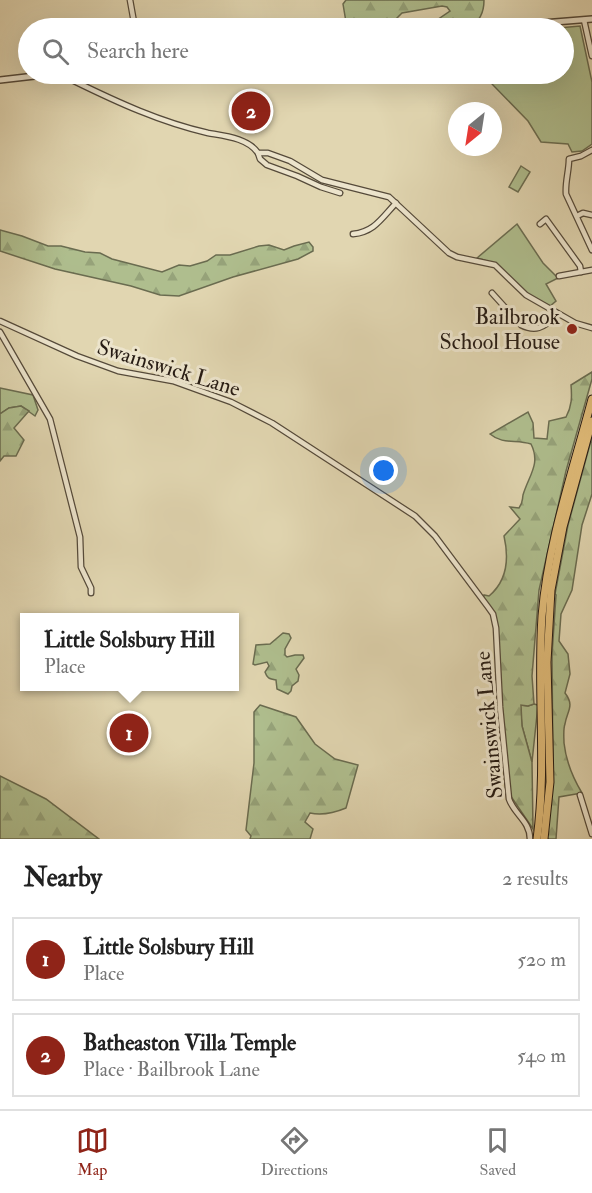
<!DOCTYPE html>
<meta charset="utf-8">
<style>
:root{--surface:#fff;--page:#f6f6f6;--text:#222;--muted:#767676;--line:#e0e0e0;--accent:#8f2418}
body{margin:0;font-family:"IM FELL Double Pica",serif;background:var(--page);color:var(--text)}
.compass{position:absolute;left:448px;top:102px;width:54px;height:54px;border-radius:50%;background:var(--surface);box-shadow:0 6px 24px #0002;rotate:210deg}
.you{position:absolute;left:384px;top:471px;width:21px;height:21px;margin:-15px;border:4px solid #fff;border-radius:50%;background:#1a73e8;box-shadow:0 0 0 9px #1a73e833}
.badge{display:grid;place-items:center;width:39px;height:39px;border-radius:50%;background:var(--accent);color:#fff;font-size:20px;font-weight:700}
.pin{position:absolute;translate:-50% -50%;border:3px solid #fff;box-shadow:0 2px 6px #0006}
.popup{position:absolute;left:20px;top:613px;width:219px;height:78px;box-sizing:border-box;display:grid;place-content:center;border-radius:0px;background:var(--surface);filter:drop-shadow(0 2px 4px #0005);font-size:20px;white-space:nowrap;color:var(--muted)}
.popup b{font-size:22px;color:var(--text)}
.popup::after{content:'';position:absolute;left:50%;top:100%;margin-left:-12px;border:12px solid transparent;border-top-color:var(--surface)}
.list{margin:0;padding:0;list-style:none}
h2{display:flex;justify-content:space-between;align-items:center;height:78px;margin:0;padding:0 24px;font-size:26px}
h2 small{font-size:20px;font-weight:400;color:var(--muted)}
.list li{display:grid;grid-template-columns:39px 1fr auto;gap:18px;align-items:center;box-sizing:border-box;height:84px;margin:0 12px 12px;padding:0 12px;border:2px solid var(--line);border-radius:0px}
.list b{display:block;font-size:22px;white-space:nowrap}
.list p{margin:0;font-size:20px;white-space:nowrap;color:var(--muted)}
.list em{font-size:20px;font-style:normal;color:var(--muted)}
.icon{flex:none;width:33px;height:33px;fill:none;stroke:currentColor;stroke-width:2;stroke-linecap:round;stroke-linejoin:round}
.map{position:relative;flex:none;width:592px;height:839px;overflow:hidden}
.search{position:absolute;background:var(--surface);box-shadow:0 6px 24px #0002;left:18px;right:18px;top:18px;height:66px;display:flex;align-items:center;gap:15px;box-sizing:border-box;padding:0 21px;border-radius:33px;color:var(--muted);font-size:22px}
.sheet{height:270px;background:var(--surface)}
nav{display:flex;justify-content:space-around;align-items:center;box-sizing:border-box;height:84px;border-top:2px solid var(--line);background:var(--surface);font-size:16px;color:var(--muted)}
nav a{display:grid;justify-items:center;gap:3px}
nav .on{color:var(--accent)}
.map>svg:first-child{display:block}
.green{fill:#afbe8e;stroke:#6a6c50;stroke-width:1.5}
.forest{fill:url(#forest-firs);stroke:#6a6c50;stroke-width:1.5}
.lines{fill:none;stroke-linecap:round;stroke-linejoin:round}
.minor-casing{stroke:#554a3a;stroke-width:7}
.tertiary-casing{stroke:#554a3a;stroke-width:8}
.trunk-casing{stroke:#261b13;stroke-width:9}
.minor{stroke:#ece4cc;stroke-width:4.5}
.tertiary{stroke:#ece4cc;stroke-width:5}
.trunk{stroke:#e0bb78;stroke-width:7}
.poi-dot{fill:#8f2418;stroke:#ece4cc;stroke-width:2}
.labels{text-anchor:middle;stroke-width:6;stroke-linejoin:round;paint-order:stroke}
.poi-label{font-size:22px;fill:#261b13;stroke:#ece4cc;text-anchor:end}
.street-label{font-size:22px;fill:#261b13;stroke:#ece4cc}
</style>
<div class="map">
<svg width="592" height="839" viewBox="0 0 592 839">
<defs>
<pattern id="forest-firs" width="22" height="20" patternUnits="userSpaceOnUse" patternTransform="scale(1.5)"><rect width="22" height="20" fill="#afbe8e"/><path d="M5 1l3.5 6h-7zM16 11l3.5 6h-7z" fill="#96a37a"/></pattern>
</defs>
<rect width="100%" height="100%" fill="#e1d6b1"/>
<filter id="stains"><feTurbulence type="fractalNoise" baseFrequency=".00333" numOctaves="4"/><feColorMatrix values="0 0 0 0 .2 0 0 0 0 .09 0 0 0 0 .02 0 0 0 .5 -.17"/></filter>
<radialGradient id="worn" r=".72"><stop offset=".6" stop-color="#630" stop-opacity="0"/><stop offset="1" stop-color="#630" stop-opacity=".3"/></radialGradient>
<!-- green -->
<g class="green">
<polygon points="580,26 592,82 592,144 582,151 572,152 568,144 541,142 528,121 492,84 491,74 564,74 564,28 558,28"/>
<polygon points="521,166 530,172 518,192 509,187"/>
<path d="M 517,224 L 543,263 L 558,278 L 546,284 L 556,301 L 550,306 C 541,301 529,296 521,288 C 504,272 502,264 477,258 Z"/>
<polygon points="0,388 33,395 38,410 35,416 21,406 9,408 0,414"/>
<polygon points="534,704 538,705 532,762 522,726 520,705 528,706"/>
</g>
<!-- forest -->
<g class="forest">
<path d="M 346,0 L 484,0 C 484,27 462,34 439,27 L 436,23 L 437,20 L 450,11 L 447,7 L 442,6 L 402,13 L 387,28 L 347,28 L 343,4 Z"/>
<polygon points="0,230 22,236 48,246 61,246 85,252 100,253 112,259 162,272 179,265 190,266 207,261 216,255 230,255 259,246 269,245 284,250 294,246 309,242 313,247 313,251 298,259 233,277 179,296 160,295 131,286 55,269 0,251"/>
<path d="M 592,372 L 592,379 L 566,471 L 539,590 L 532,676 L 534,704 L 528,706 L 521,705 L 522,726 L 532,762 L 533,829 L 510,795 L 504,739 L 498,629 L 483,599 L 484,595 L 489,596 C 507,581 509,558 504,536 L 520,519 L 510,507 L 519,508 C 523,503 522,501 523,495 C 529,475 541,464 531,444 C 516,439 503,445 490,434 L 528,412 L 533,423 L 534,438 L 547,439 L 549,421 L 566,417 C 572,406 572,397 571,385 Z"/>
<polygon points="21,406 29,411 14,428 24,440 16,456 4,456 0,461 0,414 9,408"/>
<path d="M 592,437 L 592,494 L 582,525 L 572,590 L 561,614 L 559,641 L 568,654 L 570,674 L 565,693 C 575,706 567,711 565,724 C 563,729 564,738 564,743 C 566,761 573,778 582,793 L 559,797 L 556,839 L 547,839 L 553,773 L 552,655 L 556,595 L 555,594 L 568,525 Z"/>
<path d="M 283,633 L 289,634 L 291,638 L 285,649 L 285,655 L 287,657 L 295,655 L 303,655 L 304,658 L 296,669 L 299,675 L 298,681 L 292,686 L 291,691 L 288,694 L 277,689 L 276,680 C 269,679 267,678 265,672 L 269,666 L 267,662 L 255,665 L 253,664 L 256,645 L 270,644 Z"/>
<path d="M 260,705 L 296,717 L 315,744 L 335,759 L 358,765 L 346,808 C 334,813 323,816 310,813 L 305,822 L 313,829 L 310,839 L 250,839 L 251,836 L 246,830 L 254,763 L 254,712 Z"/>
<polygon points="0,776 46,799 99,839 0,839"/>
</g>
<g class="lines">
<!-- minor casing -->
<g class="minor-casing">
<g id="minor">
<polyline points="130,0 135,28"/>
<polyline points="584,20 592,56"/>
<path d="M 68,74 L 74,81 C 117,102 160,122 208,133 C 225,136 248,138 258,153 L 268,153 L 290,161 L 322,180 L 389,197 L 449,253 L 457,257 L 495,265 L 526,295 L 575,323 L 592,328"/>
<path d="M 592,150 L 581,156 L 569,159 C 569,171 565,182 566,194 L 592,250"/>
<polyline points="258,153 260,159 267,165 297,176 321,187 340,193"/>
<polyline points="577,216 583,213 592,215"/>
<polyline points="540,224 546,219 580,266 581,272"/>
<path d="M 353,234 C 374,232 381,219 396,203"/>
<polyline points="559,276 592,270"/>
<path d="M 492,293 L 521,325 C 535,332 544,328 554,317 L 555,312"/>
<path d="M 0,321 L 77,356 L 118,371 L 173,381 L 231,402 L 272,423 L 415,516 L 435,536 L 488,607 L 493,614 L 496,628 L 500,707 L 509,799 C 514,814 530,821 530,839"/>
<polyline points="0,332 50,419 80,537 81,567 91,588 91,593"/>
<polyline points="580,795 592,834"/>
</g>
</g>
<!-- tertiary casing -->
<g class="tertiary-casing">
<g id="tertiary">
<polyline points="480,28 592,19"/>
<polyline points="0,80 52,74"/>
</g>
</g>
<!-- trunk casing -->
<g class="trunk-casing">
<g id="trunk">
<path d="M 537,839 C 547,765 537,691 542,616 C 548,542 573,471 592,399"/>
<polyline points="544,839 550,782 547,662 551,590 563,527 592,421"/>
</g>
</g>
<!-- minor -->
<use href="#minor" class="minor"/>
<!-- tertiary -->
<use href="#tertiary" class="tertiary"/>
<!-- trunk -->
<use href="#trunk" class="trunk"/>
</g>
<!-- markers -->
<circle class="poi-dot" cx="572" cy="329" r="6"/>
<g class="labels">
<!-- poi labels -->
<g class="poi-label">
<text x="560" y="324">Bailbrook<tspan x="560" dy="25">School House</tspan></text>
</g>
<!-- street labels -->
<g class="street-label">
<text transform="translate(169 367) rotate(17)" y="8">Swainswick Lane</text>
<text transform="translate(488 725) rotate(-95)" y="8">Swainswick Lane</text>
</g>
</g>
<rect width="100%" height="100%" filter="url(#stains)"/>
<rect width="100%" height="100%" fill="url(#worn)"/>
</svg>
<svg class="compass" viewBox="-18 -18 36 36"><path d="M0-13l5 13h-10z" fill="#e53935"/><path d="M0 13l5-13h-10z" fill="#767676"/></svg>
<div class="you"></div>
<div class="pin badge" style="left:129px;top:733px">1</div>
<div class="popup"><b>Little Solsbury Hill</b>Place</div>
<div class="pin badge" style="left:251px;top:111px">2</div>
<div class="search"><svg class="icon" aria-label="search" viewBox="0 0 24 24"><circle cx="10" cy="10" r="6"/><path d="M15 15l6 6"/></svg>Search here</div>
</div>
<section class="sheet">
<h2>Nearby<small>2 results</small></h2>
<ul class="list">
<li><span class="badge">1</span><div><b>Little Solsbury Hill</b><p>Place</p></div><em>520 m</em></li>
<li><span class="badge">2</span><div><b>Batheaston Villa Temple</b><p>Place · Bailbrook Lane</p></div><em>540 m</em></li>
</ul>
</section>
<nav>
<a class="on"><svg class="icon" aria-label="map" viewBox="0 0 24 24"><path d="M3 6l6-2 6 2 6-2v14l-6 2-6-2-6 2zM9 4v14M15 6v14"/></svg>Map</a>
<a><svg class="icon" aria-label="directions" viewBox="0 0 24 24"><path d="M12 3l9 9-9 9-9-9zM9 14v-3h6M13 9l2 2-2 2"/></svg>Directions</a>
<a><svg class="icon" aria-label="saved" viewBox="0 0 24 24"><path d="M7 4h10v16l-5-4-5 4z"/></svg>Saved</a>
</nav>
